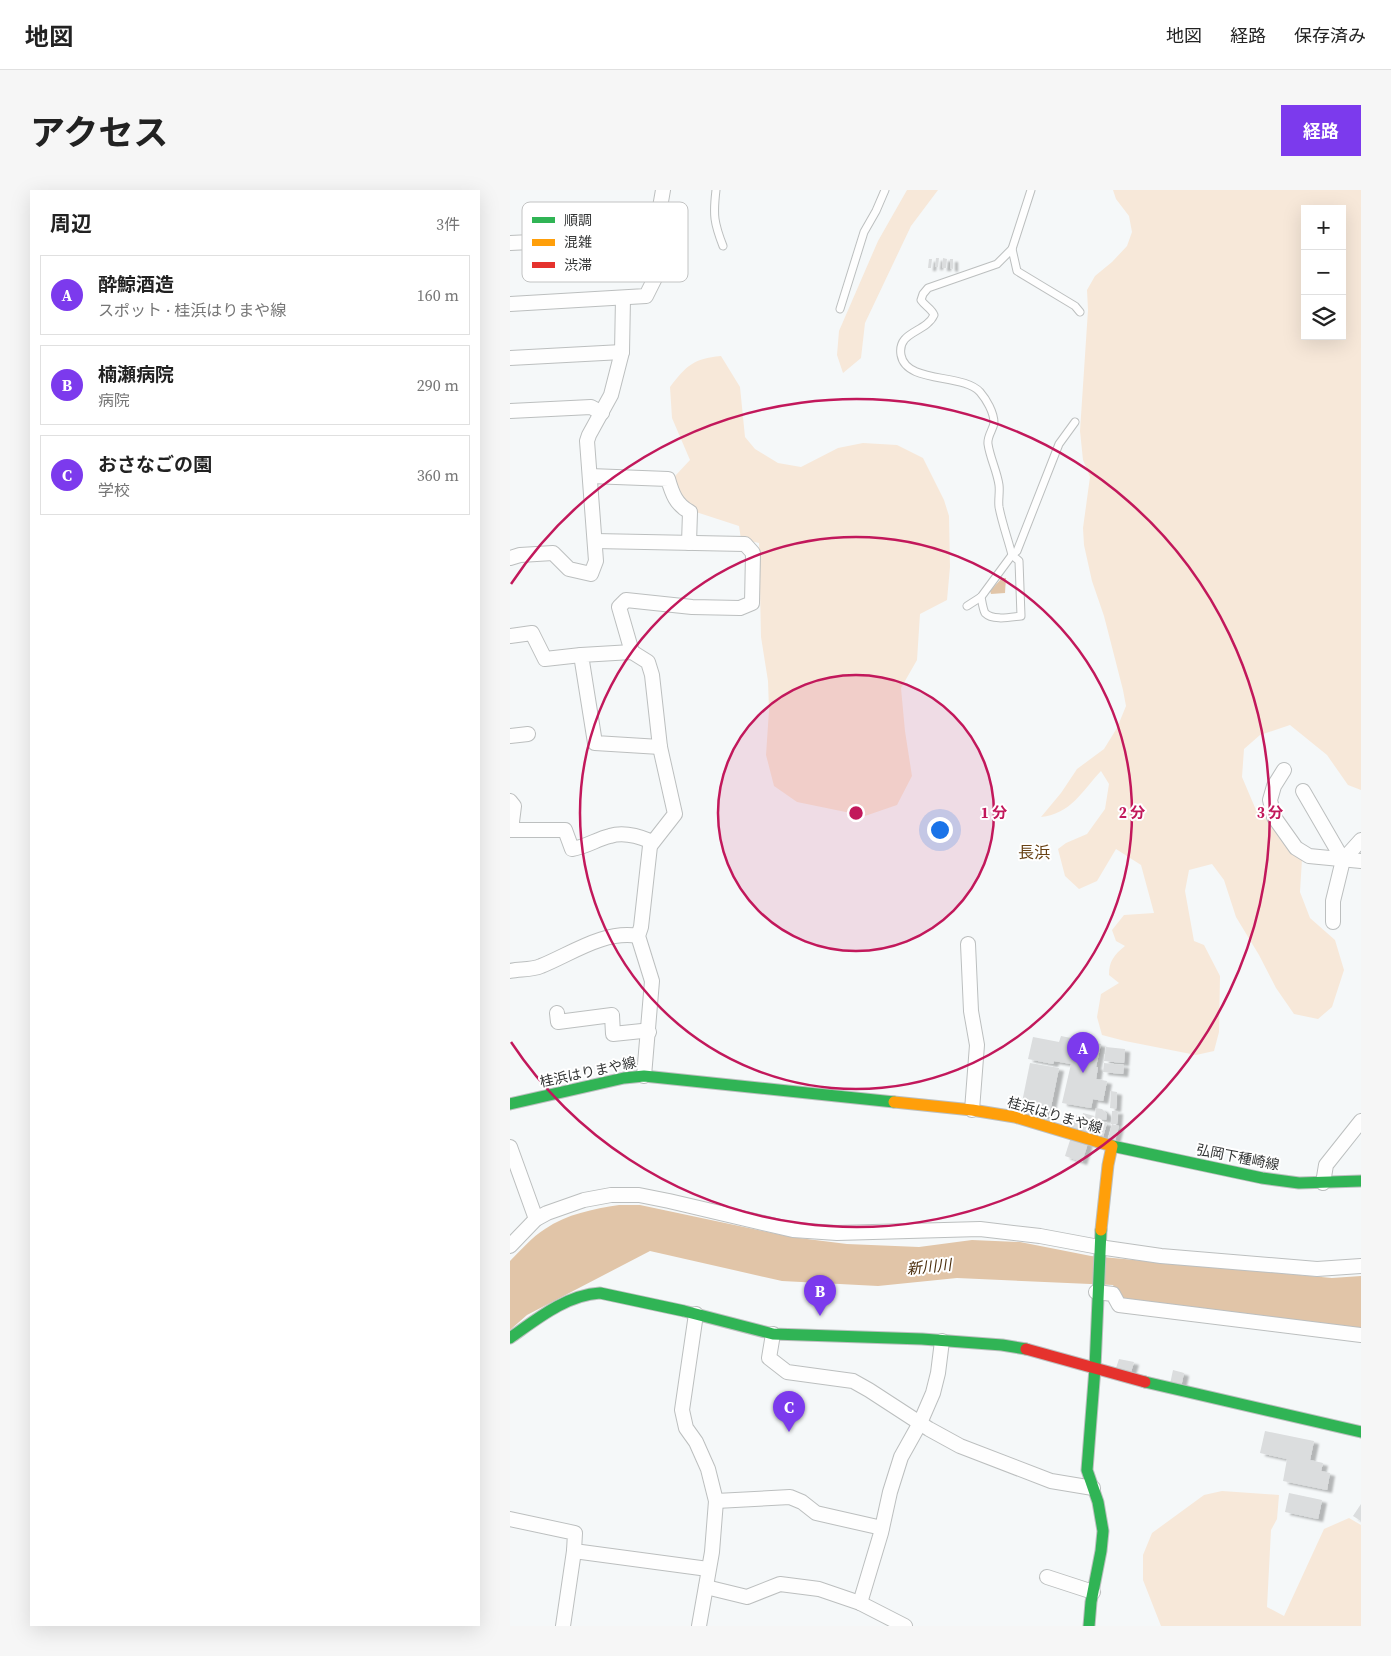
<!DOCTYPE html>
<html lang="ja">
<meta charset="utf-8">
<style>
:root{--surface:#fff;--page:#f6f6f6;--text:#222;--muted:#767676;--line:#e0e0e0;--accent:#7c3aed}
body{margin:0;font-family:"Source Serif 4","Noto Sans JP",serif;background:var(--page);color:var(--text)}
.controls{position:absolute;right:15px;top:15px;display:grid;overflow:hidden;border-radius:0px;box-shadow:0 5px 20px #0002}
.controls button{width:45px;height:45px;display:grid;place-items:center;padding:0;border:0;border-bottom:1px solid var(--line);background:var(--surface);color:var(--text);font:25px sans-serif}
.you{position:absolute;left:429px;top:639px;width:18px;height:18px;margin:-12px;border:4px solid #fff;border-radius:50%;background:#1a73e8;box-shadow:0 0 0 8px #1a73e833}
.badge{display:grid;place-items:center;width:32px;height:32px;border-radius:50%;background:var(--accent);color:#fff;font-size:16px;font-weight:700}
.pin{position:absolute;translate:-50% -41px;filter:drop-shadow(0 1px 2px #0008)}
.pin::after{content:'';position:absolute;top:26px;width:18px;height:15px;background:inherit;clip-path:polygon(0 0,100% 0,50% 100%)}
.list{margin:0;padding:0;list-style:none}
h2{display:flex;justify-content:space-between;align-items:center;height:65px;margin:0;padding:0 20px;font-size:21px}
h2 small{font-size:16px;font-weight:400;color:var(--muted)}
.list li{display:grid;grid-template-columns:32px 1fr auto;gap:15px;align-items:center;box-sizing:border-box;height:80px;margin:0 10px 10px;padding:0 10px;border:1px solid var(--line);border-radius:0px}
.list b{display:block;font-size:19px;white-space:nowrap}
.list p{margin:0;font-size:16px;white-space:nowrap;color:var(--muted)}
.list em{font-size:16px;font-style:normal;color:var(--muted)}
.icon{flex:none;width:28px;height:28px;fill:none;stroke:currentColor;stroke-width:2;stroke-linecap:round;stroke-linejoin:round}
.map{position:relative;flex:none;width:851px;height:1436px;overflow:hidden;border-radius:0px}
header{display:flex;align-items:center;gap:30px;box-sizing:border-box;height:70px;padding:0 25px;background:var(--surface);border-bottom:1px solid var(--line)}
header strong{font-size:24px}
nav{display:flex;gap:28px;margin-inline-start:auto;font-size:18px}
.intro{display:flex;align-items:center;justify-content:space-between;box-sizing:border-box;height:120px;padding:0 30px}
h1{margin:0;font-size:35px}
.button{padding:12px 22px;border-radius:0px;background:var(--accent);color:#fff;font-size:18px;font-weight:700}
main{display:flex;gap:30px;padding:0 30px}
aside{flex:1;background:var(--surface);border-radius:0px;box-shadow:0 5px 20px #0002}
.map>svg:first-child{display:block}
.green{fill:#f7e8d9;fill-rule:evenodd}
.water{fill:#e1c5a8}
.building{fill:#dbddde;filter:url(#shadow)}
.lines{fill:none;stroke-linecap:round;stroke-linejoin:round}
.lane-casing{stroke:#bcbfbf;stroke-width:9}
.street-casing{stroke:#bcbfbf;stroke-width:16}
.fast-casing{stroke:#bcbfbf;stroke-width:13}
.slow-casing{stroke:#bcbfbf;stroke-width:13}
.jam-casing{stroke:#bcbfbf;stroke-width:13}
.lane{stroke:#fefefe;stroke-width:7}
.street{stroke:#fefefe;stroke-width:14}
.fast{stroke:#30b455;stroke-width:11}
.slow{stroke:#ff9f0a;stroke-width:11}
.jam{stroke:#e5322d;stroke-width:11}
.ring{fill:none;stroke:#c2185b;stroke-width:2.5}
.labels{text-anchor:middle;stroke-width:4;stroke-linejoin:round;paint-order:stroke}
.street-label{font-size:14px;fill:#343636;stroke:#fff}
.water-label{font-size:15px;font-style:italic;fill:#492c0a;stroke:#fff}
.quarter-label{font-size:16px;fill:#694214;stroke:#fff}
.key{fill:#fff;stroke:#c2c3c3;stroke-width:1}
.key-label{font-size:14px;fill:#343636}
.centre{fill:#c2185b;stroke:#fff;stroke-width:2.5}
.ring-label{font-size:15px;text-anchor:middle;font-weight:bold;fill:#c2185b;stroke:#fff;stroke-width:4;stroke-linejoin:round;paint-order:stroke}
</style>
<header>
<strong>地図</strong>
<nav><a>地図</a><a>経路</a><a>保存済み</a></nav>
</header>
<div class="intro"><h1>アクセス</h1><a class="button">経路</a></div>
<main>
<aside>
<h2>周辺<small>3件</small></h2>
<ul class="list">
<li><span class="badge">A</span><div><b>酔鯨酒造</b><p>スポット · 桂浜はりまや線</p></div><em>160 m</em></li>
<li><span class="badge">B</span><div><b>楠瀬病院</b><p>病院</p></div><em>290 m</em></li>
<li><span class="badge">C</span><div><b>おさなごの園</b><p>学校</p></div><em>360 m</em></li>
</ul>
</aside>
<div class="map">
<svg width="851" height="1436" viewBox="0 0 851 1436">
<defs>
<filter id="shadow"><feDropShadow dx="5" dy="3" stdDeviation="1" flood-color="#0004"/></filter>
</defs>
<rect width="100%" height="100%" fill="#f5f8f9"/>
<!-- green -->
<g class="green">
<polygon points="397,0 428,0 401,36 355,133 351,168 333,183 327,165 329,141 368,51"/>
<path d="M 603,0 L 851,0 L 851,600 L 838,595 L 817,565 L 780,535 L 750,545 L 734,559 L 732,587 L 746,620 L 773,640 L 792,669 L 790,702 L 800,728 L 825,750 L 834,780 L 822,817 L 808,829 L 784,824 L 766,798 L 749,765 L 726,727 L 714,690 L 702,674 L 679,680 L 675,701 L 684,751 L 694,755 L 710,786 L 709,842 L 704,861 L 686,865 L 615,851 L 592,845 L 587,827 L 591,804 L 609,793 L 599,785 C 599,771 604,765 615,756 L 606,751 L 602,740 L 614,725 L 644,723 L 631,675 L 606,659 L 587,691 L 569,699 L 555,686 L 548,659 L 556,653 L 577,644 L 595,619 L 599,594 L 591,581 C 572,601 561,624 531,627 L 551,603 L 567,579 L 594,559 L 607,538 L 616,516 L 613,500 L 594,426 L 582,391 L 574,355 L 573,338 L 580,287 L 573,270 L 570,241 L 578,120 L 577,100 L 585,86 L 602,72 L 617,56 L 622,42 L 619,26 L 606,9 ZM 795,19 L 832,19 L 832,146 L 795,146 Z"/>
<path d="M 211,166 L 230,197 L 235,247 L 245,259 L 268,273 L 291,277 L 328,258 L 353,253 L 387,255 L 413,268 L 434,310 L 439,326 L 440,377 L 437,410 L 410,424 L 407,470 L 391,498 L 395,541 L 402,586 L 387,615 L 355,626 L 287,612 L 264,596 L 256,565 L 259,520 L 258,491 L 251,447 L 249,353 L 231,349 L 229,336 L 186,322 L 166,300 L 165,286 L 180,270 L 162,228 L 160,197 C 177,175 183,169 211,166 Z"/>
<polygon points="712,1301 769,1305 767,1329 761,1340 757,1417 774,1426 814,1339 839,1328 851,1335 851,1436 651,1436 633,1390 633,1365 642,1343 694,1305"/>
</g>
<!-- water -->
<g class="water">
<polygon points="492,388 496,388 495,403 481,404 480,401"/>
<path d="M 109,1015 L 130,1015 L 281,1047 L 337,1054 L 409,1057 L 462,1050 L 510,1052 L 581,1066 L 822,1088 L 851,1086 L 851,1138 L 825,1137 L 611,1110 L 603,1095 L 447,1088 L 368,1096 L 272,1091 L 140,1061 L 17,1125 L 0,1140 L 0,1071 C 11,1060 22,1047 35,1039 C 57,1024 83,1019 109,1015 Z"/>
</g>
<!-- building -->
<g class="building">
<polygon points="426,68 429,68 428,77 425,77"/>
<polygon points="433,68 437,69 436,78 432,78"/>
<polygon points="419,69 422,69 421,78 418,78"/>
<polygon points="440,69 443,69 443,79 440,78"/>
<polygon points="551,846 591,854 586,877 588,877 586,889 597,891 593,911 583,909 581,918 552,913 561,874 544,871 543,874 518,869 523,847 549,852"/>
<polygon points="596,857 615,859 614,873 594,871"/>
<polygon points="520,873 549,878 541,917 536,927 510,922"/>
<polygon points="594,873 614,875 613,884 593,882"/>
<polygon points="601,901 607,902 606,919 600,918"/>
<polygon points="586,918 592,919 597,924 596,930 585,928"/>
<polygon points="602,921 608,921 607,934 601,934"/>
<polygon points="561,923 572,927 573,923 584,926 580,943 557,936"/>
<polygon points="586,930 597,933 593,947 581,943"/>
<polygon points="602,934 609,936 605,951 598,949"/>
<polygon points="561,947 578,953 572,972 555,966"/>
<polygon points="609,1169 624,1172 621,1182 606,1178"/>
<polygon points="663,1180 674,1183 671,1197 660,1194"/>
<polygon points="755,1241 804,1251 800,1270 813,1273 811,1281 820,1283 817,1300 773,1291 777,1269 750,1263"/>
<polygon points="779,1303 812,1310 808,1329 775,1322"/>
<polygon points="851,1314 851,1331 843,1326"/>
</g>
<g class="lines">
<!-- lane casing -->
<g class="lane-casing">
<g id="lane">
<path d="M 206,0 C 203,25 204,33 213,56"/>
<polyline points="521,0 502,59 507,81 565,116 570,122"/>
<polyline points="330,119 354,42 366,21 375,0"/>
<path d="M 471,407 C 472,412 473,419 475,423 C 483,431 501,427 511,426 L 509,371 L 502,365 L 507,361 L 549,254 L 565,232"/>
<path d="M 457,416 L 471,407 L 502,365 C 498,349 492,333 489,317 C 488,310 490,302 489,295 C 487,281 480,268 478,254 C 477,246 483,240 484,233 C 484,222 476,209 470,202 C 453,183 396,194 391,165 C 387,141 416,143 424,125 C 422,119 415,116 411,110 L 413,104 L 418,98 L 487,74 L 502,59"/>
</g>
</g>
<!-- street casing -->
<g class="street-casing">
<g id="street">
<polyline points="0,53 145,46"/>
<polyline points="0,114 136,106 149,80 154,55 145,46 153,0"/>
<polyline points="0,168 112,162"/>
<polyline points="0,221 81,217 92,223"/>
<path d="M 80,286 L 158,289 C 162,303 166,315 180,322 L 179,353"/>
<polyline points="85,351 235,354 243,363 242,413 230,418 182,417 116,410 109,417 122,462 138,472 142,485 150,557 165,624 140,656 131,737 128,746 142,791 134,886"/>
<polyline points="0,368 10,365 43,363 59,379 81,384 86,371 77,251 79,245 101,205 112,162 113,108"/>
<polyline points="0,446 22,443 35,469 71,465"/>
<polyline points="122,462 71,465 85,553 150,557"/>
<polyline points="0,546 18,544"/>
<polyline points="774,580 764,596 760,610 764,627 786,658 799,666 851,671"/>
<polyline points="793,601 833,670"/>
<path d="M 0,611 L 4,616 L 1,640 L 55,640 L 62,659 C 76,657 87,649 100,646 C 113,642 128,646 140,651 L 140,656"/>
<polyline points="823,732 823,711 833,670 851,650"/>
<polyline points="458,754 461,821 467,855 462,920"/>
<path d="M 0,781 C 10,779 22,780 31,776 C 61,764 94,740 128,746"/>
<polyline points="47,823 48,832 102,825 103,844 132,841 139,842"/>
<polyline points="0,957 26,1029"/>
<polyline points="813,993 816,975 851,931"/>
<polyline points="0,1056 26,1029 37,1023 74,1010 101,1005 129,1005 159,1011 283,1040 327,1043 470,1039 530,1046 589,1057 651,1066 807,1079 851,1076"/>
<polyline points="586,1102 603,1104 609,1115 851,1145"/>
<polyline points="186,1124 172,1220 176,1238 186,1252 198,1279 206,1311 202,1362 189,1436"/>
<polyline points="263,1144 259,1168 277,1182 343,1191 359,1200 419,1239 450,1256 541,1291 583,1298"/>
<polyline points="206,1311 280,1307 292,1312 306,1323 372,1338"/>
<polyline points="0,1329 65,1343 64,1361 198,1379"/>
<polyline points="537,1387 583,1402"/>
<polyline points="196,1397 237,1407 270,1394 309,1399 350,1413 395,1436"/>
<polyline points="350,1413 371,1343 380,1302 391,1267 410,1233 423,1203 428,1183 432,1151"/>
<polyline points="53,1436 64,1361"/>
</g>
</g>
<!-- fast casing -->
<g class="fast-casing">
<g id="fast">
<polyline points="0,914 114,888 134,886 384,912"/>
<polyline points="602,956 752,988 789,993 851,991"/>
<path d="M 0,1148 C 27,1129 56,1105 90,1103 L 174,1121 L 263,1144 L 412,1149 L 492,1155 L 516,1159"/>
<polyline points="635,1192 851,1242"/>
<polyline points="579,1436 581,1412 591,1361 593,1341 588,1312 577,1280 585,1178 591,1040"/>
</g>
</g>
<!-- slow casing -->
<g class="slow-casing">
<polyline id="slow" points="384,912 462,920 505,927 602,956 598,975 591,1040"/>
</g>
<!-- jam casing -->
<g class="jam-casing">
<polyline id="jam" points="516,1159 635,1192"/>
</g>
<!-- lane -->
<use href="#lane" class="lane"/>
<!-- street -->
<use href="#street" class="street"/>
<!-- fast -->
<use href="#fast" class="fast"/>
<!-- slow -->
<use href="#slow" class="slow"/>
<!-- jam -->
<use href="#jam" class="jam"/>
</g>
<!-- distance rings -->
<circle cx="346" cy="623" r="138" fill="#c2185b" fill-opacity=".12"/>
<g class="ring">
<circle cx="346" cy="623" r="138"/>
<circle cx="346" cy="623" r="276"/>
<path d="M1 394A414 414 0 1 1 1 852"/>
</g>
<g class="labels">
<!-- street labels -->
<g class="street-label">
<text transform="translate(78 882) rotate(-12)" y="5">桂浜はりまや線</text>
<text transform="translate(545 925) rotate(16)" y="5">桂浜はりまや線</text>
<text transform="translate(728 967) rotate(11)" y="5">弘岡下種崎線</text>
</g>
<!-- water labels -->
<g class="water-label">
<text transform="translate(419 1077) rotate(-6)" y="5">新川川</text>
</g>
<!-- quarter labels -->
<g class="quarter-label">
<text x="524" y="668">長浜</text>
</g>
</g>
<!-- legend -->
<rect x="12" y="12" width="166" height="80" rx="8" class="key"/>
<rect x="22" y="27" width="23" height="6" fill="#30b455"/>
<rect x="22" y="49" width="23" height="7" fill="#ff9f0a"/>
<rect x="22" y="72" width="23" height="6" fill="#e5322d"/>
<g class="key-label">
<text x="54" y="35">順調</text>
<text x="54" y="57">混雑</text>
<text x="54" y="80">渋滞</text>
</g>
<circle cx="346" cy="623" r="8" class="centre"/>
<g class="ring-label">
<text x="484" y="628">1 分</text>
<text x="622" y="628">2 分</text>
<text x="760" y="628">3 分</text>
</g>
</svg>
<div class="controls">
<button>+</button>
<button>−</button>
<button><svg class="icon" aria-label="layers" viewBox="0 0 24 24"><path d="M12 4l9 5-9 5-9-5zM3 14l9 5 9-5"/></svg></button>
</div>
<div class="you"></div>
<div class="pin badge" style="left:573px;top:883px">A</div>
<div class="pin badge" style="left:310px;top:1126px">B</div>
<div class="pin badge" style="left:279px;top:1242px">C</div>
</div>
</main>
